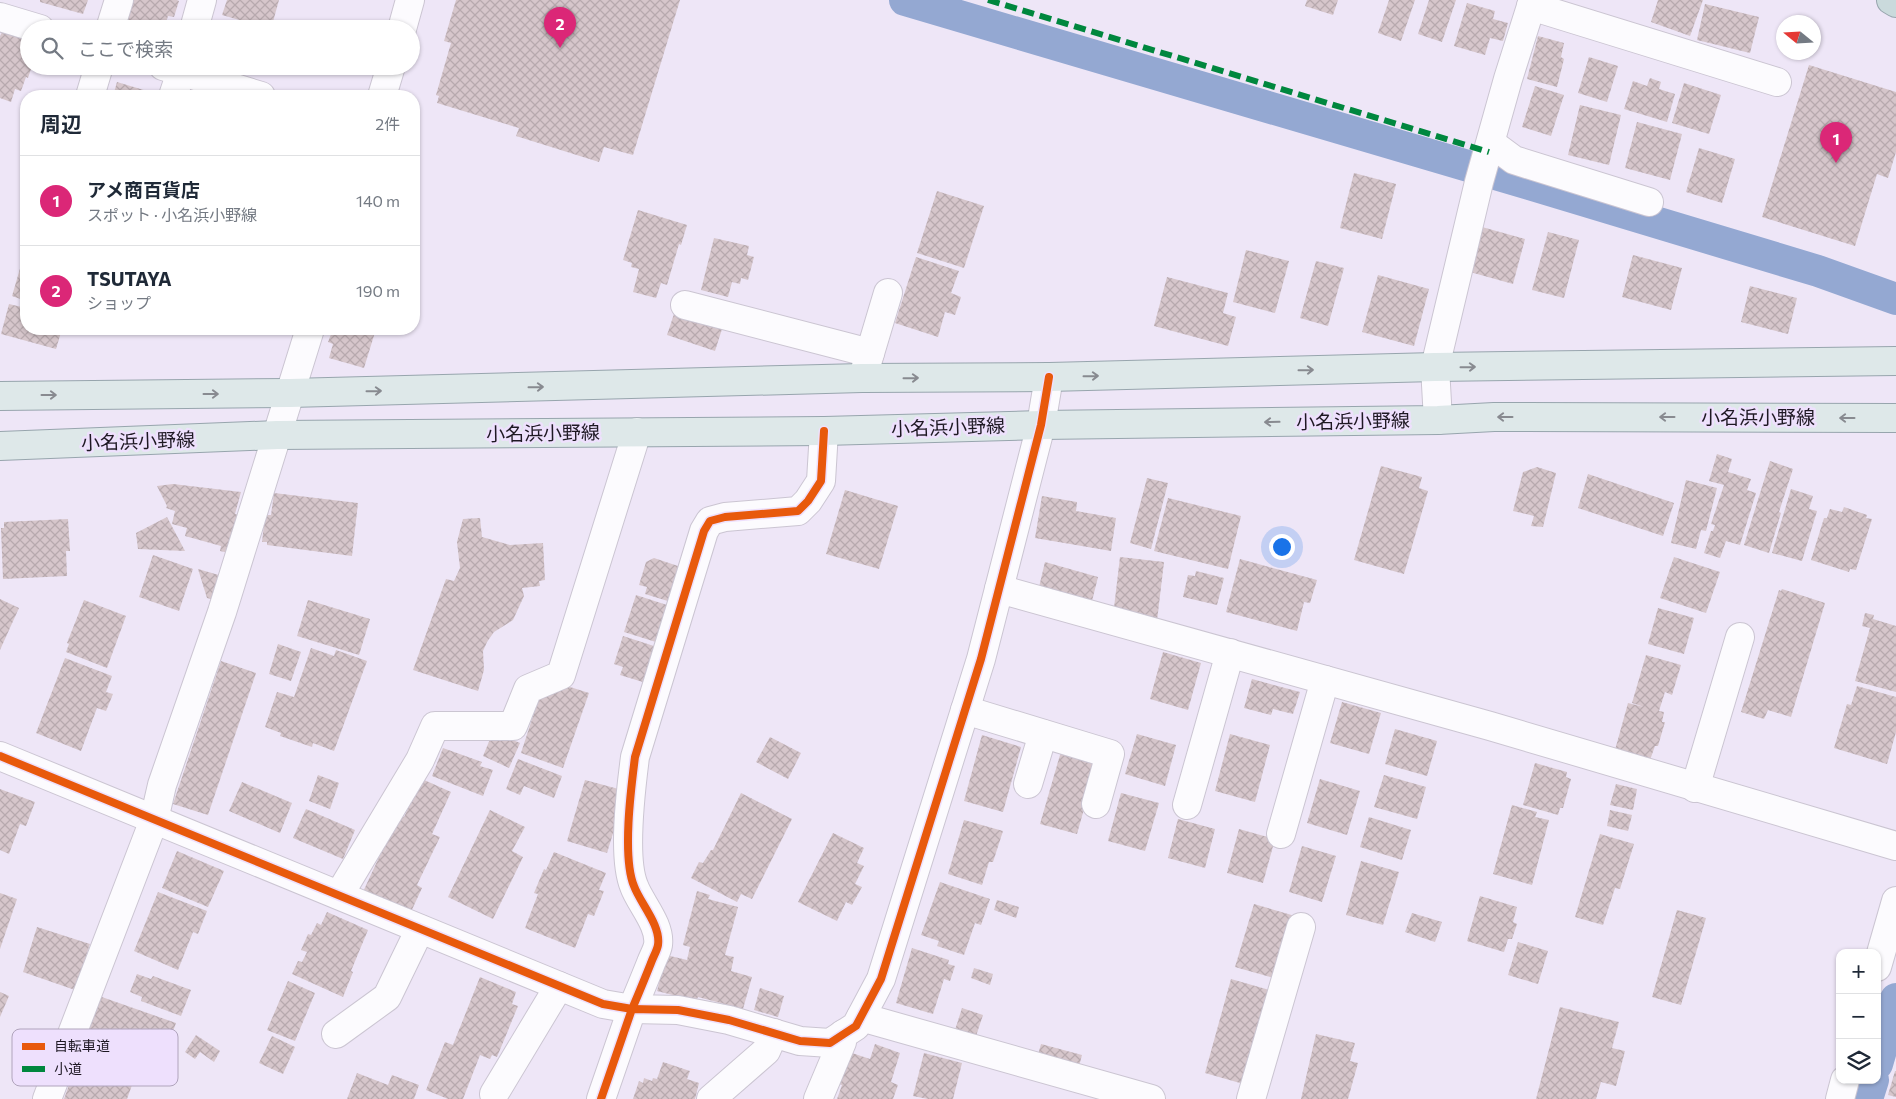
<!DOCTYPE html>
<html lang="ja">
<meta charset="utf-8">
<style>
:root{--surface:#fff;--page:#f2f2f3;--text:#1f2937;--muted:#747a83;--line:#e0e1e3;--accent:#db2777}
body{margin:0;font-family:Commissioner,"Noto Sans JP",sans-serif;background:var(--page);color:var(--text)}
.controls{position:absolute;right:15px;bottom:15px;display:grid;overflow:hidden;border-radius:10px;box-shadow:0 1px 4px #0004}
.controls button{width:45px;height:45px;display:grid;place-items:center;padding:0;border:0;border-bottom:1px solid var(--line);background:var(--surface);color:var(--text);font:25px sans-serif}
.compass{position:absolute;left:1776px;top:15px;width:45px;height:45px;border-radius:50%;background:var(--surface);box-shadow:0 1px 4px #0004;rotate:288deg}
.you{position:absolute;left:1281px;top:546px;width:18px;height:18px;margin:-12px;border:4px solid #fff;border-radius:50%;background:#1a73e8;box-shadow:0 0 0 8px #1a73e833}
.badge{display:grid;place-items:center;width:32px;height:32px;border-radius:50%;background:var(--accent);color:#fff;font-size:16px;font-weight:700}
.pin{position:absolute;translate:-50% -41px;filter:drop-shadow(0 1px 2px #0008)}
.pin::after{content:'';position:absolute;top:26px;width:18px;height:15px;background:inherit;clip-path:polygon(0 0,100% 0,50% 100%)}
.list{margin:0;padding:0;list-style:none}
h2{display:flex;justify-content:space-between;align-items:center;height:65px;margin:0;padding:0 20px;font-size:21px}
h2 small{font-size:16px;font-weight:400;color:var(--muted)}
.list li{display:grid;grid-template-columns:32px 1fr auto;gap:15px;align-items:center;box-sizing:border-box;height:90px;padding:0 20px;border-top:1px solid var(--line)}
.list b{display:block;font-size:19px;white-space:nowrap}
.list p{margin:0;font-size:16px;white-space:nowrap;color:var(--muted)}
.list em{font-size:16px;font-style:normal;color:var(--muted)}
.icon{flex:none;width:28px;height:28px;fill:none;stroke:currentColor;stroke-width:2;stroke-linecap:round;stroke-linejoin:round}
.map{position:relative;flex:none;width:1896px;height:1099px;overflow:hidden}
.search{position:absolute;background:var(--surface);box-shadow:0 1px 4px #0004;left:20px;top:20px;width:400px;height:55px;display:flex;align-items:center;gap:12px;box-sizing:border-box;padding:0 18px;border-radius:28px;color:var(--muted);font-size:19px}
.panel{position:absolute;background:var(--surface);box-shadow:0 1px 4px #0004;left:20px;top:90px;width:400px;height:245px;border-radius:20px}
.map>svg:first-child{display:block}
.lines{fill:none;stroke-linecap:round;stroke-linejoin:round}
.canal{stroke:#94a8d2;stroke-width:32}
.building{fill:url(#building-cross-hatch)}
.street-casing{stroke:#cbc5d2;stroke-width:30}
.primary-casing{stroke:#97a5ad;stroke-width:30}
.highway-casing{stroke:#97a5ad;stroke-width:30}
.street{stroke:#fcfbfe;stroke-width:28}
.primary{stroke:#dee8e9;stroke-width:28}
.highway{stroke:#cadadc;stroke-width:28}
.quiet{stroke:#00873e;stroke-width:6;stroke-dasharray:12 6;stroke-linecap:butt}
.cycleway-casing{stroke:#eee0fd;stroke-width:11}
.cycleway{stroke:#e8590c;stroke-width:8}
.oneway{stroke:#888a90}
.labels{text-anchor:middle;stroke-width:5;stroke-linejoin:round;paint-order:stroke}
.street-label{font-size:19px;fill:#1e1823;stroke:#eee0fd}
.key{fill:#eee0fd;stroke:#b0a4bc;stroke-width:1}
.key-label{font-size:14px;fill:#1e1823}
</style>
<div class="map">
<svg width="1896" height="1099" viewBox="0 0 1896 1099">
<defs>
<pattern id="building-cross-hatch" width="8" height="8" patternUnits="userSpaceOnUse" patternTransform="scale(1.25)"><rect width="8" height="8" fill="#d6c6cb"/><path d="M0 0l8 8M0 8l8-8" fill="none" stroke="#b7a9ae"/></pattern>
</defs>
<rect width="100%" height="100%" fill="#eee6f7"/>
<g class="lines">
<!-- canal -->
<g class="canal">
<polyline points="905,0 1529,184 1818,271 1896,299"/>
<polyline points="1877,1064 1896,999"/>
<polyline points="1867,1099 1873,1080"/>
</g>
</g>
<!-- building -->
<g class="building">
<polygon points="40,0 88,0 83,14 40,2"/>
<polygon points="128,0 177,0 179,1 174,17 168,16 164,29 120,29"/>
<polygon points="227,0 279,0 271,29 222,15"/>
<polygon points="456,0 680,0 633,155 604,147 599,162 516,136 519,128 437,103 439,96 436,95 451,43 444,41"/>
<polygon points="1307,0 1338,0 1333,15 1305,6"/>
<polygon points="1389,0 1415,0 1401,41 1378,33"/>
<polygon points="1429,0 1456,0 1442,42 1418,34"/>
<polygon points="1658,0 1703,0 1690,36 1651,22"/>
<polygon points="1467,3 1495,11 1493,19 1508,23 1503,41 1490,38 1485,55 1454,46"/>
<polygon points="1705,4 1759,17 1750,53 1697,40"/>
<polygon points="2,32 29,40 29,66 32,66 28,78 26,77 21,91 15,89 11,102 0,98 0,36"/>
<polygon points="1538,36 1564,43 1561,57 1564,59 1557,87 1527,79"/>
<polygon points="1589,57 1618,66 1607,102 1578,93"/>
<polygon points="1809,65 1896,92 1896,152 1888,178 1877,174 1855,246 1762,217"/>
<polygon points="1650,78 1661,82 1659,89 1675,94 1667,122 1624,109 1633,81 1647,86"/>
<polygon points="117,82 157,94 156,96 113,96"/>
<polygon points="1684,83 1721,95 1709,134 1672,123"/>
<polygon points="1535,86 1564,95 1551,136 1522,127"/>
<polygon points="1580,105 1621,115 1609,165 1568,155"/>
<polygon points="1637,122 1682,134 1670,180 1625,168"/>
<polygon points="1699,148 1735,159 1722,203 1686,192"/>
<polygon points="1354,173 1396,184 1382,239 1340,228"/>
<polygon points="937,191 984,206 964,268 917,253"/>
<polygon points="638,210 687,225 681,245 679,244 667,285 661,283 656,298 633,292 639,269 631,267 632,263 623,260"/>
<polygon points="1482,227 1525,239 1513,284 1470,272"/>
<polygon points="1548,232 1579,240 1564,298 1532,290"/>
<polygon points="714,238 749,246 747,255 754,257 748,280 741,278 740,284 732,282 728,297 701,290"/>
<polygon points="1246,250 1289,261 1275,313 1233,302"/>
<polygon points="24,255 26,256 26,301 12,296"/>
<polygon points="1633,255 1682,268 1671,310 1622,297"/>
<polygon points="916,257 959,271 951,293 961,297 955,315 945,312 938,337 895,323"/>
<polygon points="1316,261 1344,268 1328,326 1300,318"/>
<polygon points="1378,275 1429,289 1414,346 1362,332"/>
<polygon points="1167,277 1228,293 1223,313 1236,317 1228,346 1154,326"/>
<polygon points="1750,286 1797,298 1788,334 1741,322"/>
<polygon points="9,304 26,308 26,329 62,329 56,349 1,334"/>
<polygon points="675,311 723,326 715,351 667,335"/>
<polygon points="333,329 376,329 364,368 329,358 333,344 328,342"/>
<polygon points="1717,454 1732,459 1728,472 1751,479 1747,490 1756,493 1740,545 1726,541 1720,558 1704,553 1711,531 1713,531 1715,525 1711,524 1724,485 1709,481"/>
<polygon points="1770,461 1793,469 1779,512 1781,513 1769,553 1744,545"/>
<polygon points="1381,466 1422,477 1419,488 1428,491 1404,574 1354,560"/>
<polygon points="1537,467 1556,473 1543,527 1531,526 1534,516 1513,511 1523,472"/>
<polygon points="1588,474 1674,503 1663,536 1578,508"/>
<polygon points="1147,478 1168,483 1151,549 1130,543"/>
<polygon points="1686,480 1717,488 1706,531 1701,530 1696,549 1671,543"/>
<polygon points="173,484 241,492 235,514 239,515 229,553 220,551 221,546 185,536 187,528 172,524 175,511 166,508 167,506 157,486"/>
<polygon points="1791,489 1813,496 1809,509 1817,511 1802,561 1772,553"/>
<polygon points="845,490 898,506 879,569 826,554"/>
<polygon points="274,493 358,503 352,556 267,545 267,542 262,542 265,515 271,515"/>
<polygon points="1042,496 1077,502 1076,511 1116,518 1111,551 1035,538"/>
<polygon points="1168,498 1241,516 1228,569 1154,551"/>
<polygon points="1844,507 1867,515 1866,518 1872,519 1856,570 1850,569 1849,572 1811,560 1824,518 1827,518 1830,509 1842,512"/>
<polygon points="167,517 185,551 138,549 136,533"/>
<polygon points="480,518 482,537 510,545 543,543 545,580 539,581 540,586 522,588 524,596 513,620 494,632 487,642 483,651 484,670 478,691 413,670 446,579 454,581 460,568 457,542 463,519"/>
<polygon points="68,519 70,551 66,551 67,576 3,579 1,528 4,528 4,522"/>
<polygon points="153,555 193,569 179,611 139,597"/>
<polygon points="1120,557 1164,562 1157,621 1113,616"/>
<polygon points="1674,557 1720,572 1706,613 1660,598"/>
<polygon points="654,558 681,567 671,602 645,594 647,587 639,585 646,562"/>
<polygon points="1240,559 1317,580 1310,603 1304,602 1297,631 1226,612"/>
<polygon points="1045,562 1098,577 1092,601 1039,587"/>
<polygon points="198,569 222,576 215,600 207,598"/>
<polygon points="1196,571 1224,578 1217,605 1183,597 1188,575 1195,576"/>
<polygon points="1782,589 1825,603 1791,717 1768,710 1764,719 1741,712 1779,590 1781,591"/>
<polygon points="636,595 670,606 659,643 624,632"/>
<polygon points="0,599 19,608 0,650"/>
<polygon points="84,600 126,616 107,668 66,652 69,644 67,643"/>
<polygon points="308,600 370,619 359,655 297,636"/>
<polygon points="1658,608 1694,618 1684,654 1648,644"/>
<polygon points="1865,613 1874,615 1873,619 1896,626 1896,692 1855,681 1870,628 1862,626"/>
<polygon points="623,636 657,647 646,683 620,675 623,667 614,664"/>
<polygon points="278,644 301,652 291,681 269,674"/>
<polygon points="311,648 334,656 336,650 367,661 334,751 313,743 312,747 280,736 281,733 265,727 277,692 294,697"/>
<polygon points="1163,652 1201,663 1188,710 1150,699"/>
<polygon points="1646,655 1681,665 1672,695 1665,692 1659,711 1664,712 1662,722 1665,722 1658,746 1655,746 1650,760 1615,750 1628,703 1644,707 1632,703"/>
<polygon points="65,658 112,676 106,692 113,694 106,711 97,708 81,751 36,733"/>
<polygon points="221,661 256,673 208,815 173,804"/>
<polygon points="545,679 589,693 563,768 521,753"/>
<polygon points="1252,679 1300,692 1293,714 1273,709 1271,715 1244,708"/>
<polygon points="1857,686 1896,697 1896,732 1887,764 1834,748 1847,704 1851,705"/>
<polygon points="1342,702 1381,713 1369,754 1330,743"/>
<polygon points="1395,729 1437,741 1427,776 1385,764"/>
<polygon points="493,732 520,743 509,768 483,756"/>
<polygon points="1137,734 1176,745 1165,786 1125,774"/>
<polygon points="1230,734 1270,745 1255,802 1215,791"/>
<polygon points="982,735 1021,747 1003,812 964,801"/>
<polygon points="770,737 801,753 788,779 756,762"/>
<polygon points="443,748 482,762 480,766 493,770 483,796 432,776"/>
<polygon points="1062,748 1098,759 1077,834 1040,824"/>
<polygon points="518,759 562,776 554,798 524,786 520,795 506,789"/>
<polygon points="1535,763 1567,772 1566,777 1571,779 1563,808 1560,808 1558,815 1523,805"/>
<polygon points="318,775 339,783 330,809 309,801"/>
<polygon points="1384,775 1426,787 1417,819 1374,807"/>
<polygon points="422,779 451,792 432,834 440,837 417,885 422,888 410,914 362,894 399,814 404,817"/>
<polygon points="1320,779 1360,791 1347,835 1307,823"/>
<polygon points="585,780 626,791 607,853 567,841"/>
<polygon points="242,782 292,803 280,833 229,811"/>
<polygon points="1616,784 1637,789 1633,810 1610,805"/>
<polygon points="0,789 35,802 26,826 20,824 9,854 0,850"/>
<polygon points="741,793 792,819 752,899 741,894 737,902 691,878 699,862 703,863 711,850 713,850"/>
<polygon points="1121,793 1159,803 1145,851 1108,841"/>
<polygon points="1512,805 1537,812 1535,817 1549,820 1532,885 1493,874"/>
<polygon points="306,809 355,830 343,859 293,838"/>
<polygon points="490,810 525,827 512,851 523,857 493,919 448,897"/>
<polygon points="1610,810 1632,815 1628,831 1607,826"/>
<polygon points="1369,817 1411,830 1402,860 1360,847"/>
<polygon points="1178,819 1215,829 1205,868 1168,858"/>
<polygon points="964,820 1003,831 993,862 989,862 982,885 948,874"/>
<polygon points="1239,829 1275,839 1263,883 1227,873"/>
<polygon points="833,833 864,848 857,863 864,866 855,884 862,887 852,905 846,902 837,921 798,902"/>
<polygon points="1600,834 1634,844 1620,889 1615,888 1603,925 1575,917"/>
<polygon points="1302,846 1336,856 1322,902 1289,892"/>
<polygon points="177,851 224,871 208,907 162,888"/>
<polygon points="554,852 606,873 599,890 604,891 594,916 588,914 575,948 525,928 538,894 534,893 544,869 546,870"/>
<polygon points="1361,861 1399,872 1383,925 1346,915"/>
<polygon points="940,882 990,899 981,925 975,923 964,955 937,946 939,941 921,935"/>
<polygon points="697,891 710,895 708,899 738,907 725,955 734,957 731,971 752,977 743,1009 698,997 696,1001 657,991 666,955 687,960 690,947 683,945"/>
<polygon points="158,892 207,911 198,934 193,932 178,970 134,951"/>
<polygon points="0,893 17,899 0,949"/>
<polygon points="1480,896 1517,907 1513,922 1517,924 1512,939 1508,939 1504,952 1467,941"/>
<polygon points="997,900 1019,907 1016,918 994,910"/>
<polygon points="1254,904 1295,916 1277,979 1235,967"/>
<polygon points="1677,910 1706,918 1681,1005 1652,997"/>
<polygon points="327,912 368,930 351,971 353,972 343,997 292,974 298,961 302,962 307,952 301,950 308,934 311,935 317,923 321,925"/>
<polygon points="1412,913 1442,922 1435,942 1405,932"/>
<polygon points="37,927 90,944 75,990 23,972"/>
<polygon points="1518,942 1548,951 1538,984 1508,975"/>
<polygon points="912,948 949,960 948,964 955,966 950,981 944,979 933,1014 896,1003"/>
<polygon points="974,968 993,974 990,985 971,978"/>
<polygon points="137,974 151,979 153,976 191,990 181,1016 141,1001 142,997 130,992"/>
<polygon points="480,977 516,992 512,1004 518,1006 497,1057 492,1055 490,1059 480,1055 463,1099 448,1099 426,1090 445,1042 453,1045"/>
<polygon points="1231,979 1273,991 1247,1085 1205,1073"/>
<polygon points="288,981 315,993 295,1041 267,1030"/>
<polygon points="760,988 784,996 778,1017 754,1010"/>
<polygon points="0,992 9,996 0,1017"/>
<polygon points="99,996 176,1023 164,1056 141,1048 129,1084 132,1085 127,1099 64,1099 70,1082 78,1084 91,1047 95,1049 96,1045 83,1041"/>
<polygon points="1560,1007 1619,1022 1612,1048 1625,1051 1616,1086 1601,1082 1596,1099 1536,1099"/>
<polygon points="962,1008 983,1015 976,1036 955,1030"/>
<polygon points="1316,1034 1355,1043 1350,1061 1358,1063 1348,1099 1301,1099"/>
<polygon points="196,1035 220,1051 214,1062 200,1052 195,1059 185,1052"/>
<polygon points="272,1036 295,1047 283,1074 259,1063"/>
<polygon points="875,1044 900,1053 891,1082 898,1085 893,1099 837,1099 842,1085 838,1084 849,1052 870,1059"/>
<polygon points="1041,1044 1082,1055 1079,1066 1038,1055"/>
<polygon points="924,1053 962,1063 953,1099 928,1099 913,1096"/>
<polygon points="663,1062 690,1071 687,1079 699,1083 695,1099 633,1099 639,1081 643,1083 644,1078 652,1081 653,1078 657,1079"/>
<polygon points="1895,1071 1896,1071 1896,1097 1888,1095"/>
<polygon points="357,1073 388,1085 392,1075 419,1085 414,1099 347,1099"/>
</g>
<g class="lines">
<!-- street casing -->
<g class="street-casing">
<g id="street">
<polyline points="1531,6 1777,82"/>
<polyline points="0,17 40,29"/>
<polyline points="110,29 119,0"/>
<polyline points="194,29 202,0"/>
<polyline points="402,29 410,0"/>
<polyline points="163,66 261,96"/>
<polyline points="90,96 99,66"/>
<polyline points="173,96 183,66"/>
<polyline points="382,96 391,66"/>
<polyline points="1491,143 1514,160 1649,202"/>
<polyline points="685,305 870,353"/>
<polyline points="865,370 888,293"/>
<polyline points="1438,420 1435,367 1479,182 1508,79 1533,0"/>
<polyline points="999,589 1490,726 1896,846"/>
<polyline points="965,710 1110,754 1096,804"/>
<path d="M 0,756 L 603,1004 L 632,1009 C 639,993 645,978 651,963 C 653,957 657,951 658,945 C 661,925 640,903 634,886 C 622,857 631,788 635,757 L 704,531 L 710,521 L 725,517 L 798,511 L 808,501 L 821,481 L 824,431"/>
<polyline points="1028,784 1043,734"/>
<polyline points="1695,788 1740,637"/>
<polyline points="1187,805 1230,653"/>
<polyline points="1281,834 1325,680"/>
<polyline points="339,895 420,760 435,726 513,726 528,689 561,675 637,432"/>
<polyline points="1877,967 1896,901"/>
<polyline points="861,1017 1151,1099"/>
<polyline points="336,1034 387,997 420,929"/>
<polyline points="494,1094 559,986"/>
<polyline points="47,1099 154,820 162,785 222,612 310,329"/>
<polyline points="601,1099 632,1009 678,1010 729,1020 800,1041 830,1043 856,1026 881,979 981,659 1041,425 1049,377"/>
<polyline points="711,1099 766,1051 774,1033"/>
<polyline points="818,1099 842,1042 843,1034"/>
<polyline points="1251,1099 1301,927"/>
<polyline points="1840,1099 1845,1080"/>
</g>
</g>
<!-- primary casing -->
<g class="primary-casing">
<g id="primary">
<polyline points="0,396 290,393 862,378 1049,377 1435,367 1896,361"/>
<polyline points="0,446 277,435 824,431 1041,425 1438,420 1494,417 1896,418"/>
</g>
</g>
<!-- highway casing -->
<g class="highway-casing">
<polyline id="highway" points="1891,0 1896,3"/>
</g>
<!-- street -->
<use href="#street" class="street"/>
<!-- primary -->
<use href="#primary" class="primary"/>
<!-- highway -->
<use href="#highway" class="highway"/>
<!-- quiet -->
<polyline class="quiet" points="988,0 1489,152"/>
<!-- cycleway casing -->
<g class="cycleway-casing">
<g id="cycleway">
<path d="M 0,756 L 603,1004 L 632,1009 C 639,993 645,978 651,963 C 653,957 657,951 658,945 C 661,925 640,903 634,886 C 622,857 631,788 635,757 L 704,531 L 710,521 L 725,517 L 798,511 L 808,501 L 821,481 L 824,431"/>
<polyline points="601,1099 632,1009 678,1010 729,1020 800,1041 830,1043 856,1026 881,979 981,659 1041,425 1049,377"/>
</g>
</g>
<!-- cycleway -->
<use href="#cycleway" class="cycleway"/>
</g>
<!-- one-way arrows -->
<defs><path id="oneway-shaft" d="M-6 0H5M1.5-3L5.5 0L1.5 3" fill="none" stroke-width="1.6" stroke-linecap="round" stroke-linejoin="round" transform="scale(1.25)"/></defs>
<g class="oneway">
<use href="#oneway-shaft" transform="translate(1468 367) rotate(-1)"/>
<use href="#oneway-shaft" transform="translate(1306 370) rotate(-1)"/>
<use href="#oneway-shaft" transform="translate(1091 376) rotate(-1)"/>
<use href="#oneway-shaft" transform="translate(911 378) rotate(-1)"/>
<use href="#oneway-shaft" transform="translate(536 387) rotate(-1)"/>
<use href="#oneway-shaft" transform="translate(374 391) rotate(-1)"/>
<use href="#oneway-shaft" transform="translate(211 394)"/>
<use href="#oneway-shaft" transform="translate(49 395)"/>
<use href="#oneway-shaft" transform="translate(1505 417) rotate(-180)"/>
<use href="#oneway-shaft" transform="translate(1667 417) rotate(-180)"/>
<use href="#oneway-shaft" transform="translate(1847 418) rotate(-180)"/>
<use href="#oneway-shaft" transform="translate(1272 422) rotate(179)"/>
</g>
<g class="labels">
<!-- street labels -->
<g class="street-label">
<text x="1758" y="424">小名浜小野線</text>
<text transform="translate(1353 421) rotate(-1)" y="7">小名浜小野線</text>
<text transform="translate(948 427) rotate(-2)" y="7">小名浜小野線</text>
<text transform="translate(543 433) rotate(-1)" y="7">小名浜小野線</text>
<text transform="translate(138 441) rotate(-2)" y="7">小名浜小野線</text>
</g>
</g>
<!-- legend -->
<rect x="12" y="1029" width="166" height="57" rx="8" class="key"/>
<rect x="22" y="1043" width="23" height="7" fill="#e8590c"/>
<rect x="22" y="1066" width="23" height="6" fill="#00873e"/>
<g class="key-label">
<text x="54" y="1051">自転車道</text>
<text x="54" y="1074">小道</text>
</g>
</svg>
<div class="controls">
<button>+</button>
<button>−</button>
<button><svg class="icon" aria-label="layers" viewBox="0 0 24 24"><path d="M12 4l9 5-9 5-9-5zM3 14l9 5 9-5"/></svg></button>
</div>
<svg class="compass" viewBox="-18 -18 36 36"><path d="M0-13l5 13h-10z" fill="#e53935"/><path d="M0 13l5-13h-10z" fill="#747a83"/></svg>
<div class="you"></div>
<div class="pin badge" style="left:1836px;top:163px">1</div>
<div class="pin badge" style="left:560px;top:48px">2</div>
<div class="search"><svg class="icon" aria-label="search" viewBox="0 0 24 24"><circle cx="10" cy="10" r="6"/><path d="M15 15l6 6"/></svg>ここで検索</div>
<section class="panel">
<h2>周辺<small>2件</small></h2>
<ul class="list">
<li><span class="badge">1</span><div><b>アメ商百貨店</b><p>スポット · 小名浜小野線</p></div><em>140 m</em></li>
<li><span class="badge">2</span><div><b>TSUTAYA</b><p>ショップ</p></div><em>190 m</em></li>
</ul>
</section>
</div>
